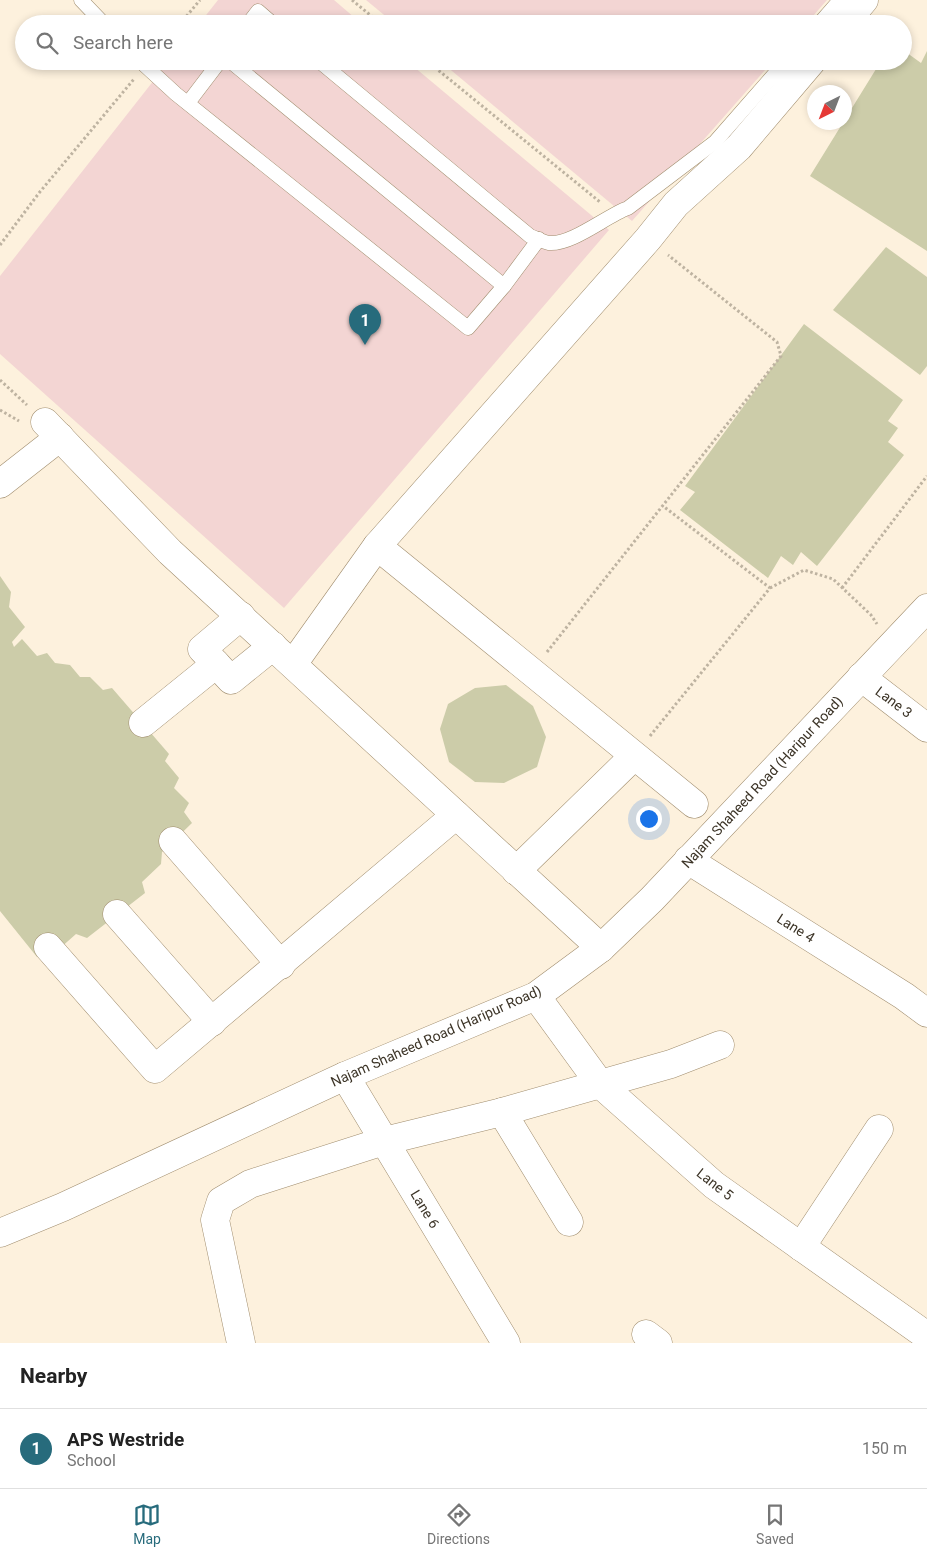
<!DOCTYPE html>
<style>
:root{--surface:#fff;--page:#f2f2f2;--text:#222;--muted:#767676;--line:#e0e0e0;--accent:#276b7c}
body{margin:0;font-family:Roboto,sans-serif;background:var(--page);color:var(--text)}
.compass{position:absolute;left:807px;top:85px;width:45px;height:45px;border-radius:50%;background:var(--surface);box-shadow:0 2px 8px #0003;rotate:222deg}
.you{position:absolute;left:648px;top:818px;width:18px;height:18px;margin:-12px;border:4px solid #fff;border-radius:50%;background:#1a73e8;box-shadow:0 0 0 8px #1a73e833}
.badge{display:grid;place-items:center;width:32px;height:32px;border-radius:50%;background:var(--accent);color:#fff;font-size:16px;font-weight:700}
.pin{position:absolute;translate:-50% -41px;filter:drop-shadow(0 1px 2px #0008)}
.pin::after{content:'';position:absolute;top:26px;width:18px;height:15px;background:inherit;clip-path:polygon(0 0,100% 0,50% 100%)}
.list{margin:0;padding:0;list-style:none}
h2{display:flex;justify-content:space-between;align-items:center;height:65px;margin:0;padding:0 20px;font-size:21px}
h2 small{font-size:16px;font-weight:400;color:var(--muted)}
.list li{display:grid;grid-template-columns:32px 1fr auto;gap:15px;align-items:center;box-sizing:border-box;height:80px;padding:0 20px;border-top:1px solid var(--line)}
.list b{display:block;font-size:19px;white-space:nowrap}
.list p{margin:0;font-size:16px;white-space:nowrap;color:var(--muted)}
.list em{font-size:16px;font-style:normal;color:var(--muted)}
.icon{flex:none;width:28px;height:28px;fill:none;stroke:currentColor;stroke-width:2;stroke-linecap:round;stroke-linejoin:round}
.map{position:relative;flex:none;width:927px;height:1343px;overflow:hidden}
.search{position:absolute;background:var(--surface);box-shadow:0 2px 8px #0003;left:15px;right:15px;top:15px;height:55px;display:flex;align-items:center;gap:12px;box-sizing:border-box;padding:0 18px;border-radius:28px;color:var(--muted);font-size:19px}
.sheet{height:145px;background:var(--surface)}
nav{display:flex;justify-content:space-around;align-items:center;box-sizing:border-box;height:70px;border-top:1px solid var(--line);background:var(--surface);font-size:14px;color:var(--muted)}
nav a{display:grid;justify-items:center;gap:2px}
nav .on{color:var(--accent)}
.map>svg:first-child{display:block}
.green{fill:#f3d5d3}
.building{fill:#cccca9}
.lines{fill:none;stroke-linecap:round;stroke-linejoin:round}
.lane-casing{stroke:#a08d6e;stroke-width:15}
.street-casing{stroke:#a08d6e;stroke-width:29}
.secondary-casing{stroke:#a08d6e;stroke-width:29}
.path{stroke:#beb3a1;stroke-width:3;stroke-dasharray:2.5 2.5;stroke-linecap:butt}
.lane{stroke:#fff;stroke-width:14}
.street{stroke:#fff;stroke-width:28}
.secondary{stroke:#fff;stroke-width:28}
.labels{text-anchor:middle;stroke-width:4.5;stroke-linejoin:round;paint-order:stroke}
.street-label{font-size:14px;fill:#3c3427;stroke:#fff}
</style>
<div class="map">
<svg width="927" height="1343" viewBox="0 0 927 1343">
<rect width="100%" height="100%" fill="#fdf1dd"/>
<!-- green -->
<g class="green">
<polygon points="218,0 334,0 362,24 199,24"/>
<polygon points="366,0 827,0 806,24 395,24"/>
<polygon points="169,61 407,61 609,230 284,608 0,354 0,276"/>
<polygon points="440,61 773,61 632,221"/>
</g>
<!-- building -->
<g class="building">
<polygon points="903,50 921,63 927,51 927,251 810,176 881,61 903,61"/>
<polygon points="886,247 927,277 927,366 920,375 833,310"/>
<polygon points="804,324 903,400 888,421 898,428 888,442 904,455 817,566 801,552 793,565 781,556 768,578 680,510 695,492 685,486"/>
<polygon points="0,576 11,592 9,607 25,627 12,642 14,647 22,639 37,656 47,653 55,663 70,665 80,677 90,677 103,690 112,688 169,754 165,761 179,778 174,788 189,803 184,812 192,823 162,852 161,864 142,882 145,893 87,938 76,934 59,949 48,947 37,957 0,911"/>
<polygon points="506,685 533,706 546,737 537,767 504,783 475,782 449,762 440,729 448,704 475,688"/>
</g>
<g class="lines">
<!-- lane casing -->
<g class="lane-casing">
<g id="lane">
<polyline points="81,0 104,24"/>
<polyline points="248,24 258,11 273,24"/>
<polyline points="819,24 840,0"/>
<polyline points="140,61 176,94 468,328 504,286 230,61"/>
<path d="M 319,61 L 530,236 C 536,238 543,242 549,243 C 572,245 606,216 628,208 L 715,142 L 786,61"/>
<polyline points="188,103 220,61"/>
<polyline points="504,286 539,239"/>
</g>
</g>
<!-- street casing -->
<g class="street-casing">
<g id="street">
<polyline points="844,24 864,0"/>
<polyline points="45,422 170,552 601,948"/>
<polyline points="0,484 60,437"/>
<polyline points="377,546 694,804"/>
<polyline points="241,616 202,649 231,680 273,646"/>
<polyline points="293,664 377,546 648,239 676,204 739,147 812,61"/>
<polyline points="861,677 927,728"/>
<polyline points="143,723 216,664"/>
<polyline points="173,841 281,965"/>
<polyline points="688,860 904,996 927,1013"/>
<polyline points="516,871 634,756"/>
<polyline points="117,914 212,1022"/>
<polyline points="48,947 155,1069 456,815"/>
<polyline points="536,996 600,1084 714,1185 927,1336"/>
<polyline points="345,1076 506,1343"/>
<polyline points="502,1112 569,1222"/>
<polyline points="801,1247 879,1129"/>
<polyline points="646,1334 658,1343"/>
<polyline points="241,1343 215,1220 221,1201 250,1184 384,1141 502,1112 671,1064 720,1045"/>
</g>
</g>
<!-- secondary casing -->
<g class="secondary-casing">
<polyline id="secondary" points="0,1233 63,1207 345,1076 536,996 601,948 652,899 927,608"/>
</g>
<!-- path -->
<g class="path">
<polyline points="352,0 381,24"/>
<polyline points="180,24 200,0"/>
<polyline points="427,61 600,202"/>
<polyline points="0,245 39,193 134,79"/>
<polyline points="0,380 27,405"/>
<polyline points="0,410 19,421"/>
<polyline points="770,588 804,570 833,579 871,615 877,624"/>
<polyline points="842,588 927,476"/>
<polyline points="547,652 781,356 777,342 668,255"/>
<polyline points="650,736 770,588 663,506"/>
</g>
<!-- lane -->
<use href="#lane" class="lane"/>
<!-- street -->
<use href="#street" class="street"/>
<!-- secondary -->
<use href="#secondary" class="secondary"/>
</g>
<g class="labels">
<!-- street labels -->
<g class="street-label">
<text transform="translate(894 702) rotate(37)" y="5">Lane 3</text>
<text transform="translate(762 782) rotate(-47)" y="5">Najam Shaheed Road (Haripur Road)</text>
<text transform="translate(796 928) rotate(32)" y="5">Lane 4</text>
<text transform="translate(436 1036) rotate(-24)" y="5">Najam Shaheed Road (Haripur Road)</text>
<text transform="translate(715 1184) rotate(38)" y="5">Lane 5</text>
<text transform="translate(425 1209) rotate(59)" y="5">Lane 6</text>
</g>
</g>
</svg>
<svg class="compass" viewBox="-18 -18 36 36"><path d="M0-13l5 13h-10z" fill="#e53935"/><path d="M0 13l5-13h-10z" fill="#767676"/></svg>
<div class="you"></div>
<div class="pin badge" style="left:365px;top:345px">1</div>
<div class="search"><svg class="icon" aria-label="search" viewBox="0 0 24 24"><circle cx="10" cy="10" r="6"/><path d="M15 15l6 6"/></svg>Search here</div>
</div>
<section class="sheet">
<h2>Nearby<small></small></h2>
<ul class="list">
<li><span class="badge">1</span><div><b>APS Westride</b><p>School</p></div><em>150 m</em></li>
</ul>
</section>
<nav>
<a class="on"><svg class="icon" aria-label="map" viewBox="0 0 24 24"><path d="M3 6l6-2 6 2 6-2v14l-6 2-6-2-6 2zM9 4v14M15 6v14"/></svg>Map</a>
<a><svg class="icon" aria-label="directions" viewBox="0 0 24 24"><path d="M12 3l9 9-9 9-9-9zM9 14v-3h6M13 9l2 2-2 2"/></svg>Directions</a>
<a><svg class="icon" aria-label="saved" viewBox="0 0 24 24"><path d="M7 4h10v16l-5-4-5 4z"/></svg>Saved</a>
</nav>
